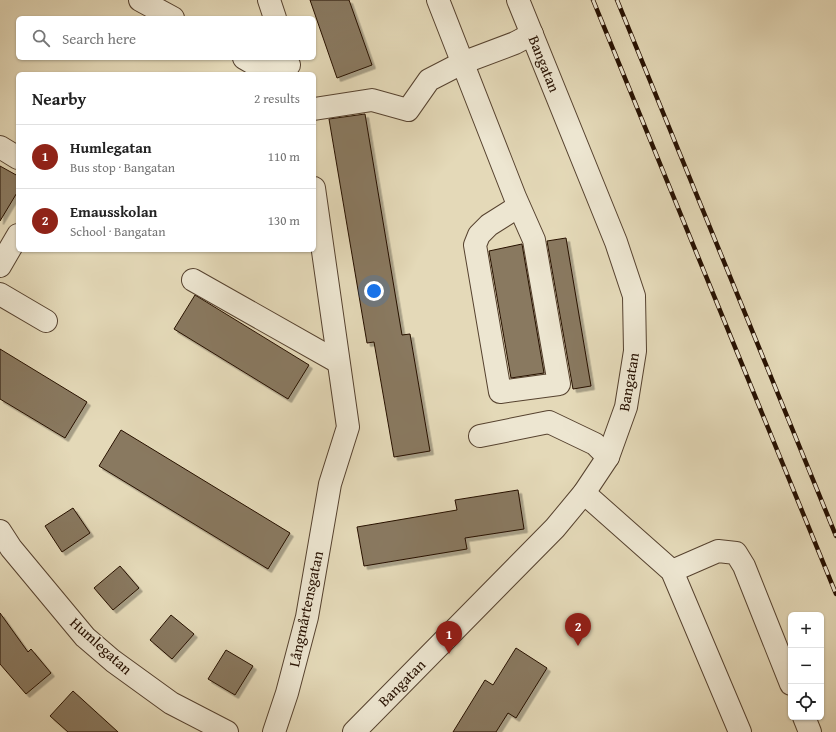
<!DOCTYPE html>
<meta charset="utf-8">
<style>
:root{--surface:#fff;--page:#f2f2f2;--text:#222;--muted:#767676;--line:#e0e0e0;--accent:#8f2418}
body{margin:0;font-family:"Gentium Book Plus",serif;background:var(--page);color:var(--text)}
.controls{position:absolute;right:12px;bottom:12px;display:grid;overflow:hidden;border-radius:6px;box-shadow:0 1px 3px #0004}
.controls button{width:36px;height:36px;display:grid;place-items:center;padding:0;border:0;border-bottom:1px solid var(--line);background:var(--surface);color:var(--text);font:20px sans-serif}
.you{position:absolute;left:374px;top:291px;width:14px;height:14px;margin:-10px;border:3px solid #fff;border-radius:50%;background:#1a73e8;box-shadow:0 0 0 6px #1a73e833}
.badge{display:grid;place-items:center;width:26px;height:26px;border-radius:50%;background:var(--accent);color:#fff;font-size:13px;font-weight:700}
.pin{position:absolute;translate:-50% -33px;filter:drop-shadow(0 1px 2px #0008)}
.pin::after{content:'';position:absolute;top:21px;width:14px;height:12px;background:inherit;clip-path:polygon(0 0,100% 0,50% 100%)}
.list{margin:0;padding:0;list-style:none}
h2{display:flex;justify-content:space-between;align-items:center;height:52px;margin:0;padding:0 16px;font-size:17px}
h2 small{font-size:13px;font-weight:400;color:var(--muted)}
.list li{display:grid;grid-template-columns:26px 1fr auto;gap:12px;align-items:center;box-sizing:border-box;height:64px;padding:0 16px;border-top:1px solid var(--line)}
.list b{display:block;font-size:15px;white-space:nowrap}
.list p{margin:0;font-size:13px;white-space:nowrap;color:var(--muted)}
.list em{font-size:13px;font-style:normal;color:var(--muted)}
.icon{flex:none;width:22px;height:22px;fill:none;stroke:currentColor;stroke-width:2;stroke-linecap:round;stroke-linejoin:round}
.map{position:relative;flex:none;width:836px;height:732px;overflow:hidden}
.search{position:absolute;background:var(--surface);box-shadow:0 1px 3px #0004;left:16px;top:16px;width:300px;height:44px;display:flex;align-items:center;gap:10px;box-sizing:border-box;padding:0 14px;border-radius:6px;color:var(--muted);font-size:15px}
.panel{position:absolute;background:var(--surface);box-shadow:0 1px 3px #0004;left:16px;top:72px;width:300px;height:180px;border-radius:6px}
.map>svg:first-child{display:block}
.building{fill:#897960;stroke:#261001;filter:url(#shadow)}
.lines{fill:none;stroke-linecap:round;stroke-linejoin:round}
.minor-casing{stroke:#56422f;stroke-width:24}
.minor{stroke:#ede6d1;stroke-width:22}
.rail-casing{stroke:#261001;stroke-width:4.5}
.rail{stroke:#ede6d1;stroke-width:3;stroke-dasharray:9;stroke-linecap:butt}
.labels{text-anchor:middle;stroke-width:3;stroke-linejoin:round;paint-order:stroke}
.street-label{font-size:15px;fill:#261001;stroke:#ede6d1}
</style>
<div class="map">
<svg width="836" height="732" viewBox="0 0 836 732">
<defs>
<filter id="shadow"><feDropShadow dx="3.5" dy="3.5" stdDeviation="0" flood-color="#0004"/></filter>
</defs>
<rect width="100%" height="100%" fill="#e4d9b8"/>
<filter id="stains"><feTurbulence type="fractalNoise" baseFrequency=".005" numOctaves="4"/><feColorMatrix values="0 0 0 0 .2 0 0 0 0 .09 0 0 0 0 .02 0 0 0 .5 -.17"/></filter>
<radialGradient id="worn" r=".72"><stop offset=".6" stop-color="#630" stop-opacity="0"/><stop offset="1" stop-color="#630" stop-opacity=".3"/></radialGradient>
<!-- building -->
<g class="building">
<polygon points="310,0 349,0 372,65 337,78"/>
<polygon points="365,114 402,335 410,334 430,451 394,457 374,342 367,343 329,119"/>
<polygon points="0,166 18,176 18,191 0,221"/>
<polygon points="566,238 591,386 573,389 547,241"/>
<polygon points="522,244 544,373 511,378 489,251"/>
<polygon points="195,295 309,365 288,399 174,329"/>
<polygon points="0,349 87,402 65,438 0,399"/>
<polygon points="121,430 290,533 268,569 99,466"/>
<polygon points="518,490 524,529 465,538 467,549 364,566 357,527 457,510 455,500"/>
<polygon points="73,508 90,533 62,552 45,526"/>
<polygon points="120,566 139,588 113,610 94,588"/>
<polygon points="0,613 28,652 31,649 51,673 26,694 0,664"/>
<polygon points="171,615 194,634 172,659 150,640"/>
<polygon points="516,648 547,668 516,718 508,713 496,732 453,732 485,680 493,685"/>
<polygon points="226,650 253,666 235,695 208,679"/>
<polygon points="73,691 118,732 68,732 50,716"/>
</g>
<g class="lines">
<!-- minor casing -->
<g class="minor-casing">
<g id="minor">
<polyline points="140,0 173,18"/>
<polyline points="269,0 275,18"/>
<polyline points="438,0 515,197 534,240 559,384 500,392 475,245 479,235 489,225 519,206"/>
<polyline points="244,58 263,69 289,65"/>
<polyline points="314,109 372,100 408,110 429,80 462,63 515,43 532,34"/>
<polyline points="0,147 18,158"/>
<polyline points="0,266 18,235"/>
<polyline points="193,280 338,362"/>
<polyline points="0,294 46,321"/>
<polyline points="480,436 549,422 595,444 608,457"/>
<polyline points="584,493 672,571 740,732"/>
<polyline points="0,531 11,548 85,637 113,661 171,703 227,732"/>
<polyline points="672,571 718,551 736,553 744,566 791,684"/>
<polyline points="804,717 810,732"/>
<polyline points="274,732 287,693 307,617 330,484 348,427 314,188"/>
<polyline points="354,732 555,528 584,493 608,457 626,407 635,351 634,296 616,242 518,0"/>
</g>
</g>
<!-- minor -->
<use href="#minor" class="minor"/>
<!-- rail casing -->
<g class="rail-casing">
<g id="rail">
<polyline points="593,0 836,594"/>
<polyline points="617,0 836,536"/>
</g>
</g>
<!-- rail -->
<use href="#rail" class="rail"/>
</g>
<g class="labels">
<!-- street labels -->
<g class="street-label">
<text transform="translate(544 64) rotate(68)" y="5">Bangatan</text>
<text transform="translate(629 382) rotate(-80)" y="5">Bangatan</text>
<text transform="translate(306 609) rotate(-78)" y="5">Långmårtensgatan</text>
<text transform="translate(101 646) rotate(42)" y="5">Humlegatan</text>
<text transform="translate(402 683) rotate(-45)" y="5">Bangatan</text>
</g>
</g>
<rect width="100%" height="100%" filter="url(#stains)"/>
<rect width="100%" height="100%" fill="url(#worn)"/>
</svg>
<div class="controls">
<button>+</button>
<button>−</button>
<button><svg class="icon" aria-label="locate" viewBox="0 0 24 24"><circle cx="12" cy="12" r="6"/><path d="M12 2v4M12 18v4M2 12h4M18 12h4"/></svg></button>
</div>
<div class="you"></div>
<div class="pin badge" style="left:449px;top:654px">1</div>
<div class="pin badge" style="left:578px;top:646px">2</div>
<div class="search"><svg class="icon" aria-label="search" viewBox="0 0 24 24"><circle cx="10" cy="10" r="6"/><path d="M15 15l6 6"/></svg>Search here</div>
<section class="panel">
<h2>Nearby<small>2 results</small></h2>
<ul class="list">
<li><span class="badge">1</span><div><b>Humlegatan</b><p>Bus stop · Bangatan</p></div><em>110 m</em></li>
<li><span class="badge">2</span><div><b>Emausskolan</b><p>School · Bangatan</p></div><em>130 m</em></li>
</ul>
</section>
</div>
